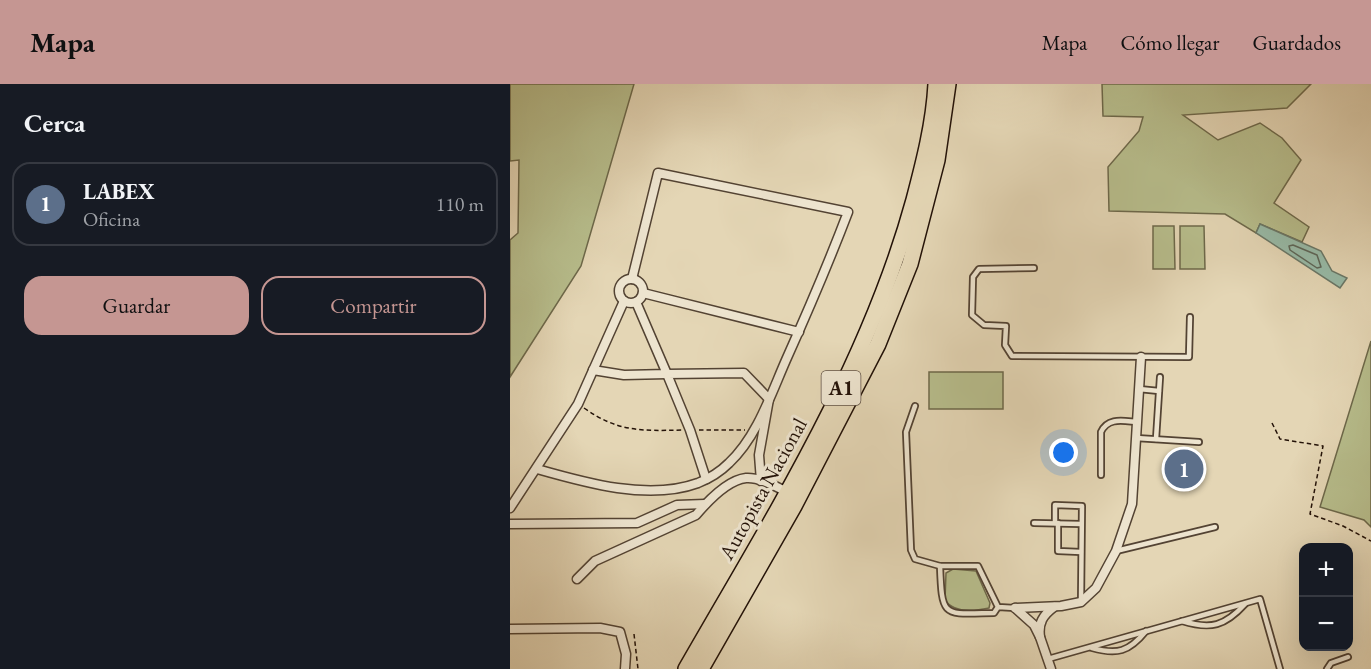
<!DOCTYPE html>
<html lang="es">
<meta charset="utf-8">
<style>
:root{--surface:#171b24;--page:#20242c;--text:#f1f3f6;--muted:#9ea1a6;--line:#363941;--accent:#c59692}
body{margin:0;font-family:"EB Garamond",serif;background:var(--page);color:var(--text)}
.controls{position:absolute;right:18px;bottom:18px;display:grid;overflow:hidden;border-radius:12px;box-shadow:0 6px 24px #0002}
.controls button{width:54px;height:54px;display:grid;place-items:center;padding:0;border:0;border-bottom:2px solid var(--line);background:var(--surface);color:var(--text);font:30px sans-serif}
.you{position:absolute;left:554px;top:369px;width:21px;height:21px;margin:-15px;border:4px solid #fff;border-radius:50%;background:#1a73e8;box-shadow:0 0 0 9px #1a73e833}
.badge{display:grid;place-items:center;width:39px;height:39px;border-radius:50%;background:var(--accent);color:#fff;font-size:20px;font-weight:700}
.pin{position:absolute;translate:-50% -50%;border:3px solid #fff;box-shadow:0 2px 6px #0006}
.list{margin:0;padding:0;list-style:none}
h2{display:flex;justify-content:space-between;align-items:center;height:78px;margin:0;padding:0 24px;font-size:26px}
h2 small{font-size:20px;font-weight:400;color:var(--muted)}
.list li{display:grid;grid-template-columns:39px 1fr auto;gap:18px;align-items:center;box-sizing:border-box;height:84px;margin:0 12px 12px;padding:0 12px;border:2px solid var(--line);border-radius:18px}
.list b{display:block;font-size:22px;white-space:nowrap}
.list p{margin:0;font-size:20px;white-space:nowrap;color:var(--muted)}
.list em{font-size:20px;font-style:normal;color:var(--muted)}
.actions{display:flex;gap:12px;padding:18px 24px}
.actions a{flex:1;padding:14px 0;border:2px solid var(--accent);border-radius:18px;text-align:center;font-size:21px;color:var(--accent)}
.actions .main{background:var(--accent);color:#111}
.map{position:relative;flex:none;width:861px;height:585px;overflow:hidden}
header{display:flex;align-items:center;gap:36px;box-sizing:border-box;height:84px;padding:0 30px;background:var(--accent);color:#111}
header strong{font-size:28px}
nav{display:flex;gap:33px;margin-inline-start:auto;font-size:21px}
main{display:flex}
aside{flex:1;background:var(--surface)}
.map>svg:first-child{display:block}
.green{fill:#b7bd8c;stroke:#6d684a;stroke-width:1.5}
.water{fill:#97baa7;stroke:#697767;stroke-width:1.5}
.lines{fill:none;stroke-linecap:round;stroke-linejoin:round}
.shore{stroke:#5d6658;stroke-width:1.5}
.service-casing{stroke:#534333;stroke-width:8}
.minor-casing{stroke:#534333;stroke-width:11}
.motorway-casing{stroke:#231208;stroke-width:18}
.path{stroke:#231208;stroke-width:1.5;stroke-dasharray:4.5 3;stroke-linecap:butt}
.service{stroke:#ede4cf;stroke-width:4.5}
.minor{stroke:#ede4cf;stroke-width:8}
.motorway{stroke:#e4d6b5;stroke-width:15}
.labels{text-anchor:middle;stroke-width:6;stroke-linejoin:round;paint-order:stroke}
.shield{fill:#ede4cf;stroke:#605144;stroke-width:1.5}
.shield-label{font-size:20px;font-weight:bold;fill:#231208}
.street-label{font-size:21px;fill:#231208;stroke:#ede4cf}
</style>
<header>
<strong>Mapa</strong>
<nav><a>Mapa</a><a>Cómo llegar</a><a>Guardados</a></nav>
</header>
<main>
<aside>
<h2>Cerca<small></small></h2>
<ul class="list">
<li><span class="badge" style="background:#5c6f8a">1</span><div><b>LABEX</b><p>Oficina</p></div><em>110 m</em></li>
</ul>
<div class="actions"><a class="main">Guardar</a><a>Compartir</a></div>
</aside>
<div class="map">
<svg width="861" height="585" viewBox="0 0 861 585">
<rect width="100%" height="100%" fill="#e4d6b5"/>
<filter id="stains"><feTurbulence type="fractalNoise" baseFrequency=".00333" numOctaves="4"/><feColorMatrix values="0 0 0 0 .2 0 0 0 0 .09 0 0 0 0 .02 0 0 0 .5 -.17"/></filter>
<radialGradient id="worn" r=".72"><stop offset=".6" stop-color="#630" stop-opacity="0"/><stop offset="1" stop-color="#630" stop-opacity=".3"/></radialGradient>
<!-- green -->
<g class="green">
<polygon points="0,0 124,0 71,182 0,293 0,156 8,149 9,76 0,77"/>
<polygon points="592,0 801,0 777,24 673,31 708,56 750,39 772,54 791,76 764,119 799,143 792,158 750,140 746,149 715,130 599,127 598,83 629,47 633,33 593,32"/>
<polygon points="643,142 664,142 665,185 643,185"/>
<polygon points="670,142 694,142 695,185 670,185"/>
<polygon points="861,257 861,443 854,436 810,423"/>
<rect x="419" y="288" width="74" height="37"/>
<path d="M 443,485 L 466,487 L 480,519 L 479,524 C 465,527 444,530 435,516 L 436,489 Z"/>
</g>
<!-- water -->
<polygon class="water" points="750,140 811,167 822,187 837,194 830,204 746,149"/>
<g class="lines">
<!-- shore -->
<polygon class="shore" points="783,161 807,171 811,183 807,184 780,166 779,162"/>
<!-- service casing -->
<g class="service-casing">
<g id="service">
<polyline points="524,184 469,185 463,193 462,231 474,241 496,242 495,261 502,272 679,273 680,233"/>
<polyline points="629,305 649,307"/>
<polyline points="405,322 396,348 401,466 405,475 430,482"/>
<polyline points="626,354 689,358"/>
<polyline points="646,355 650,293"/>
<path d="M 591,391 L 591,348 C 598,333 613,337 627,338"/>
<polyline points="524,439 571,440"/>
<polyline points="545,439 545,421 572,422 571,518"/>
<polyline points="548,439 548,467 571,468"/>
<polyline points="606,467 705,443"/>
<path d="M 488,523 L 484,529 C 433,530 432,535 430,482 L 468,482 L 488,523 L 505,524"/>
<path d="M 672,537 C 701,546 715,542 735,520"/>
<path d="M 582,564 C 607,571 619,568 636,547"/>
<polyline points="538,575 750,515 770,585"/>
<polyline points="817,585 821,579 838,573"/>
</g>
</g>
<!-- minor casing -->
<g class="minor-casing">
<g id="minor">
<circle cx="121" cy="207" r="12"/>
<polyline points="133,209 289,248"/>
<polyline points="83,286 114,291 157,290 126,218"/>
<path d="M 27,385 C 76,399 139,417 188,399 C 198,395 211,387 219,379 C 247,353 261,310 276,276 C 298,227 319,178 338,128 L 148,89 L 122,195"/>
<polyline points="196,395 180,346 157,290 234,289 259,315 249,371 251,397"/>
<polyline points="0,424 68,320 114,217"/>
<polyline points="0,440 127,439 167,421 195,420"/>
<path d="M 67,495 L 85,477 L 186,431 C 197,418 218,396 236,394 C 249,393 265,402 277,408"/>
<polyline points="505,524 551,522 571,518 586,504 606,467 622,420 631,273"/>
<path d="M 505,524 L 524,541 L 530,553 C 528,539 533,531 544,523"/>
<polyline points="0,545 90,544 110,548 116,570 115,585"/>
<polyline points="530,553 541,585"/>
</g>
</g>
<!-- motorway casing -->
<g class="motorway-casing">
<g id="motorway">
<path d="M 176,585 C 262,435 358,284 404,116 C 414,78 424,39 426,0"/>
<polyline points="191,585 284,422 368,260 400,180 427,76 438,0"/>
</g>
</g>
<!-- path -->
<g class="path">
<path d="M 74,324 C 108,348 131,347 172,346"/>
<polyline points="762,339 770,355 813,362 800,430 833,442 861,457"/>
<polyline points="189,346 235,346"/>
<polyline points="124,550 128,585"/>
</g>
<!-- service -->
<use href="#service" class="service"/>
<!-- minor -->
<use href="#minor" class="minor"/>
<!-- motorway -->
<use href="#motorway" class="motorway"/>
</g>
<g class="labels">
<!-- shield labels -->
<rect class="shield" x="311.5" y="287" width="39" height="34" rx="4.5"/>
<g class="shield-label">
<text x="331" y="311">A1</text>
</g>
<!-- street labels -->
<g class="street-label">
<text transform="translate(253 405) rotate(-61)" y="7">Autopista Nacional</text>
</g>
</g>
<rect width="100%" height="100%" filter="url(#stains)"/>
<rect width="100%" height="100%" fill="url(#worn)"/>
</svg>
<div class="controls">
<button>+</button>
<button>−</button>
</div>
<div class="you"></div>
<div class="pin badge" style="left:674px;top:385px;background:#5c6f8a">1</div>
</div>
</main>
